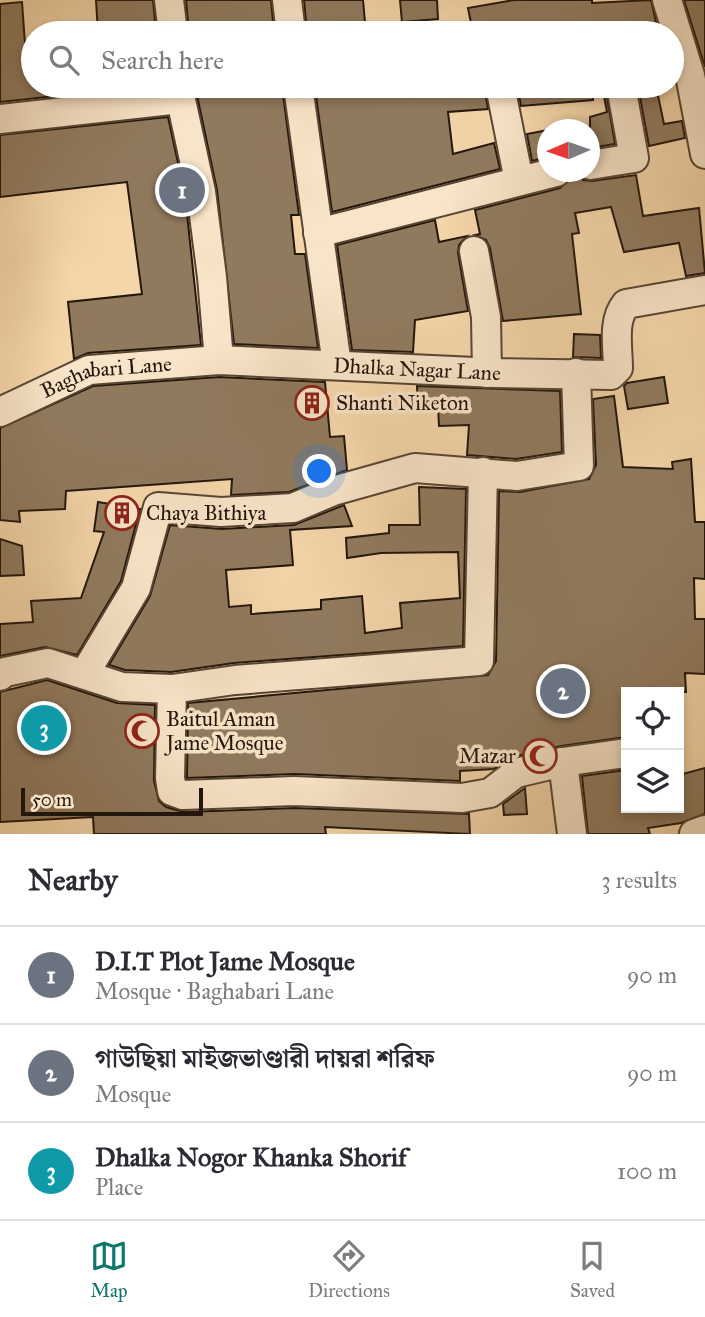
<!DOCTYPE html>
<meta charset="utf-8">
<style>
:root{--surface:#fff;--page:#f7f7f7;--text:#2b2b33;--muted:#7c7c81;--line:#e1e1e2;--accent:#0f766e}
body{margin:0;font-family:"IM FELL Great Primer","Noto Serif Bengali",serif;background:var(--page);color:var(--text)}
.controls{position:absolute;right:21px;bottom:21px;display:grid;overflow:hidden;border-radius:0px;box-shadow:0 4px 10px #0003}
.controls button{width:63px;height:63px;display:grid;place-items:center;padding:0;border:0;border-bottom:2px solid var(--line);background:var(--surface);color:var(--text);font:35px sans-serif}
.compass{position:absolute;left:537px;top:119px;width:63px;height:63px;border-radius:50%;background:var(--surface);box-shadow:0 4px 10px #0003;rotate:268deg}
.scale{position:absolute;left:21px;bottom:18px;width:182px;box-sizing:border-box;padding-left:7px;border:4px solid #23160c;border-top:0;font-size:19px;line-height:24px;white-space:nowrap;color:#23160c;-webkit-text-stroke:5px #f8e4c8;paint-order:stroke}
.you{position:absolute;left:320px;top:472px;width:24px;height:24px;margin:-18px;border:5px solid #fff;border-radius:50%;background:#1a73e8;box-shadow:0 0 0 10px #1a73e833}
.badge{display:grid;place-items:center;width:46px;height:46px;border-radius:50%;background:var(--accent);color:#fff;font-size:23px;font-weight:700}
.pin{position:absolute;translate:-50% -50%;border:4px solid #fff;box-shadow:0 2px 7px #0006}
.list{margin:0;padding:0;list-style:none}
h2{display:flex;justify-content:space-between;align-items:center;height:91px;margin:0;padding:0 28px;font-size:30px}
h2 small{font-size:23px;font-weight:400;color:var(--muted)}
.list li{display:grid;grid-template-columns:46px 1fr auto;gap:21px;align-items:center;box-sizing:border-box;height:98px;padding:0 28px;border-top:2px solid var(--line)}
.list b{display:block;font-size:26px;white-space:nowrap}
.list p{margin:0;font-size:23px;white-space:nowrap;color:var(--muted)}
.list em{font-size:23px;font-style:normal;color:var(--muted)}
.icon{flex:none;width:38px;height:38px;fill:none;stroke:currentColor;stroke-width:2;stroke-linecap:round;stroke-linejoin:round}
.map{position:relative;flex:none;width:705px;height:834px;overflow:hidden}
.search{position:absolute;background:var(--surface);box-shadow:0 4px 10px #0003;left:21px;right:21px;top:21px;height:77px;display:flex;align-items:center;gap:18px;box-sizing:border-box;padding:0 24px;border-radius:38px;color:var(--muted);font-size:26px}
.sheet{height:385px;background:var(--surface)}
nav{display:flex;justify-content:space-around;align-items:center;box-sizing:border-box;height:98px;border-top:2px solid var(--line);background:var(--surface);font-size:19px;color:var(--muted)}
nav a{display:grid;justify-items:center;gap:4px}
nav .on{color:var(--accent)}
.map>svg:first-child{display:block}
.building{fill:#907a5e;stroke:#23160c;stroke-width:2}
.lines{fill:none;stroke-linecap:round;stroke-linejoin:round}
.minor-casing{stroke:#584634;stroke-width:32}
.minor{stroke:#f8e4c8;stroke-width:28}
.labels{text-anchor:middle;stroke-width:7;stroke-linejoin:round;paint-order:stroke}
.street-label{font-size:21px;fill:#23160c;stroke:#f8e4c8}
.poi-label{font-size:21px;fill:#23160c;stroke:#f8e4c8;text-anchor:start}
</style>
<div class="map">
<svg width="705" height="834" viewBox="0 0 705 834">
<rect width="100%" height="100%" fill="#f5d6aa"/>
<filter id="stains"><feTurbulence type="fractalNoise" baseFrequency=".00286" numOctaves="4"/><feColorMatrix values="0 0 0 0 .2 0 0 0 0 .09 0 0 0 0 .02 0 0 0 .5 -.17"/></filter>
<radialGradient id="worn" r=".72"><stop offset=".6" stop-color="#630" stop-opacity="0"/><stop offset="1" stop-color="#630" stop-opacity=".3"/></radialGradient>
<!-- building -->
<g class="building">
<polygon points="96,0 153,0 156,32 98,33"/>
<polygon points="186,0 271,0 274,33 189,33"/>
<polygon points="304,0 363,0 366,33 307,33"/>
<polygon points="400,0 437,0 438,19 402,22"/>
<polygon points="514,0 592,0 592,3 651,0 656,22 605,27 606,33 473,33 468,8"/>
<polygon points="684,0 705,0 705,67"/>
<polygon points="22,2 25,44 31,44 33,86 149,86 0,102 0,4"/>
<polygon points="195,86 282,87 299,215 291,215 295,254 305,254 318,348 234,344 217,190"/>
<polygon points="404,86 484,86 488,109 448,112 453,154 494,143 500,169 332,212 315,89"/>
<polygon points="517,86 592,86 593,100 521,106"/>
<polygon points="602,86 605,86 615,144 590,148 590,117 607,112"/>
<polygon points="638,86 656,86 664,124 682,121 685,138 649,146"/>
<polygon points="168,117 185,195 201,345 88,353 74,359 68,302 142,294 127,182 0,197 0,135"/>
<polygon points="548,130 548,157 532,161 527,134"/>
<polygon points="576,173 583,180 592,181 636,175 643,216 699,208 705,273 686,276 679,243 624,252 611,207 575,213 579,233 572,234 581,314 503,321 490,248 486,240 475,235 480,234 475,210 560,188"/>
<polygon points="435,220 439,242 467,236 459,245 458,253 468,311 415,320 413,352 352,350 337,245"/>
<polygon points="574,334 600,335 601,358 573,357"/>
<polygon points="219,377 325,382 330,437 344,436 347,470 289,492 231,495 232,479 66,491 65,509 19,511 20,522 0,520 0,428 93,386"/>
<polygon points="664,377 668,403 628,409 624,386 627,383"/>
<polygon points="417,386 560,391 562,452 516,459 467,455 469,425 439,426 438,406 418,407"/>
<polygon points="614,396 623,467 673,469 672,462 691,459 695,522 705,522 705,579 694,578 695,619 705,619 705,674 685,673 686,692 626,692 626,737 561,746 512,757 494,769 460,771 460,781 295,774 187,778 188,703 488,675 496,661 499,491 520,492 589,479 596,465 593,399"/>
<polygon points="419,487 466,489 463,646 234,663 171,672 125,670 109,665 150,596 170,525 222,529 294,525 344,505 352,526 290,530 293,565 226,570 229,607 251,605 251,614 321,609 321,600 362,596 365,633 402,628 400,603 460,598 458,552 381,553 347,558 346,538 389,533 389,525 420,525"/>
<polygon points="98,502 140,509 121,581 77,655 45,647 0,656 0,624 33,622 31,601 81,598 104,532 94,531"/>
<polygon points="0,539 22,546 24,575 0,576"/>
<polygon points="47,680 117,703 155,705 154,781 159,801 166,807 184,812 294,808 469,814 470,834 325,827 326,834 94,834 93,817 0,822 0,692"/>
<polygon points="705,768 705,814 681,823 648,828 650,834 588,834 582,776 626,770 626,808 679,808 679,775"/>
<polygon points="525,788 527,814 504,815 503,804"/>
</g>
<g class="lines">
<!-- minor casing -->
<g class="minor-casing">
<g id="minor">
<polyline points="169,0 173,33"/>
<polyline points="287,0 291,33"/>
<polyline points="667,0 690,75 705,154"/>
<polyline points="178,86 201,192 212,277 219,360"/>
<polyline points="298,86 337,365"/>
<polyline points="500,86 519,181"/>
<polyline points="0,119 180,99"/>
<polyline points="590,165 634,158 621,86"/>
<polyline points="318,233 556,172"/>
<polyline points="474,251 486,317 487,373"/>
<path id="s1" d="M 0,412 L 89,370 L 219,360 L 496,373 L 611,375 L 618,368 C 618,347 612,321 626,304 L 705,290"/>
<polyline points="85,673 136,588 158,507 221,512 293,508 333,491 415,468 517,476 579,466 576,373"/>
<polyline points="0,676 5,672 48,663 122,687 172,689 235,680 479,661 483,472"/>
<polyline points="172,689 170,778 172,791 183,795 294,791 462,798 490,793 516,773 563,762 626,753"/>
<polyline points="563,762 572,834"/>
<polyline points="694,834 705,830"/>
</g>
</g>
<!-- minor -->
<use href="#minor" class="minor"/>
</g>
<!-- icons -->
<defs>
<g id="building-ring" transform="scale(1.75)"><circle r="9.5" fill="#f8e4c8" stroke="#8f2418" stroke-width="1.5"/><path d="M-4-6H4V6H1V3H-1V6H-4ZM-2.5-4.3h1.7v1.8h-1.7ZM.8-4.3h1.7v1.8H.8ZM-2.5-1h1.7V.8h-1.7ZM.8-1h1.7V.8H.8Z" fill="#8f2418"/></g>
<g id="mosque-ring" transform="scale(1.75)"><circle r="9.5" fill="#f8e4c8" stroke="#8f2418" stroke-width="1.5"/><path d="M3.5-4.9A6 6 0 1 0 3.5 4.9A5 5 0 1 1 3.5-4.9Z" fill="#8f2418"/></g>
</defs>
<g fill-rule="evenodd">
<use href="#building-ring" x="312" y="403"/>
<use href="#building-ring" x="122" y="513"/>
<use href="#mosque-ring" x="142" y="731"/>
<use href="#mosque-ring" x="540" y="756"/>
</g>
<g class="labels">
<!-- street labels -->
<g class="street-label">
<text dy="7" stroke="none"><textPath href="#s1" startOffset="427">Dhalka Nagar Lane</textPath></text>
<text dy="7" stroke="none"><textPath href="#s1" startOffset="114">Baghabari Lane</textPath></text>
</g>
<!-- poi labels -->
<g class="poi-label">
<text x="336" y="410">Shanti Niketon</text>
<text x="146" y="520">Chaya Bithiya</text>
<text x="166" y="726">Baitul Aman<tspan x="166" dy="24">Jame Mosque</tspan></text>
<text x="516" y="763" text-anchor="end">Mazar</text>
</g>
</g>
<rect width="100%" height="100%" filter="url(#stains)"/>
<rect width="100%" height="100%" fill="url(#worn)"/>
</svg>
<div class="controls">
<button><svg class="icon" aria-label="locate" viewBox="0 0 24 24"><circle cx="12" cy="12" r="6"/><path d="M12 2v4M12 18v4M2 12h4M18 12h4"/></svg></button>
<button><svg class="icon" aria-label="layers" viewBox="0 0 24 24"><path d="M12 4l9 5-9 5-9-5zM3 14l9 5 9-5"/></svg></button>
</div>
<svg class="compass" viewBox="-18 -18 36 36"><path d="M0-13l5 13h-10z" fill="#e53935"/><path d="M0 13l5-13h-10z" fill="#7c7c81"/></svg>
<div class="scale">50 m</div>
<div class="you"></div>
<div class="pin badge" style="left:182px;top:190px;background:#6b7280">1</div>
<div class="pin badge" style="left:563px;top:691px;background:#6b7280">2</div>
<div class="pin badge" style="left:44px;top:728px;background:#0f9aa8">3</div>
<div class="search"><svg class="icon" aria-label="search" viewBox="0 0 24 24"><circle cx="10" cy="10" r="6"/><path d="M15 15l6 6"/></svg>Search here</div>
</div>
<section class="sheet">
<h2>Nearby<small>3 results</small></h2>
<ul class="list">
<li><span class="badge" style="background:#6b7280">1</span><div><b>D.I.T Plot Jame Mosque</b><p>Mosque · Baghabari Lane</p></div><em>90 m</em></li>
<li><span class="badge" style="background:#6b7280">2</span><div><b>গাউছিয়া মাইজভাণ্ডারী দায়রা শরিফ</b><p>Mosque</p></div><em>90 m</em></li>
<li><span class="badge" style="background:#0f9aa8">3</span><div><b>Dhalka Nogor Khanka Shorif</b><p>Place</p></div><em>100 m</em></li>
</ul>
</section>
<nav>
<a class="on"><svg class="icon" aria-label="map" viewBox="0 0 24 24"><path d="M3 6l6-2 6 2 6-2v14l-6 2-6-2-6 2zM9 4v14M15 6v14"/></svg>Map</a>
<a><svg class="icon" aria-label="directions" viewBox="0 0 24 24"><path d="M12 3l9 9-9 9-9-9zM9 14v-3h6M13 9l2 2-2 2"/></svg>Directions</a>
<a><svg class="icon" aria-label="saved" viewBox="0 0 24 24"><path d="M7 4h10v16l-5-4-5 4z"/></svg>Saved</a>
</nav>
